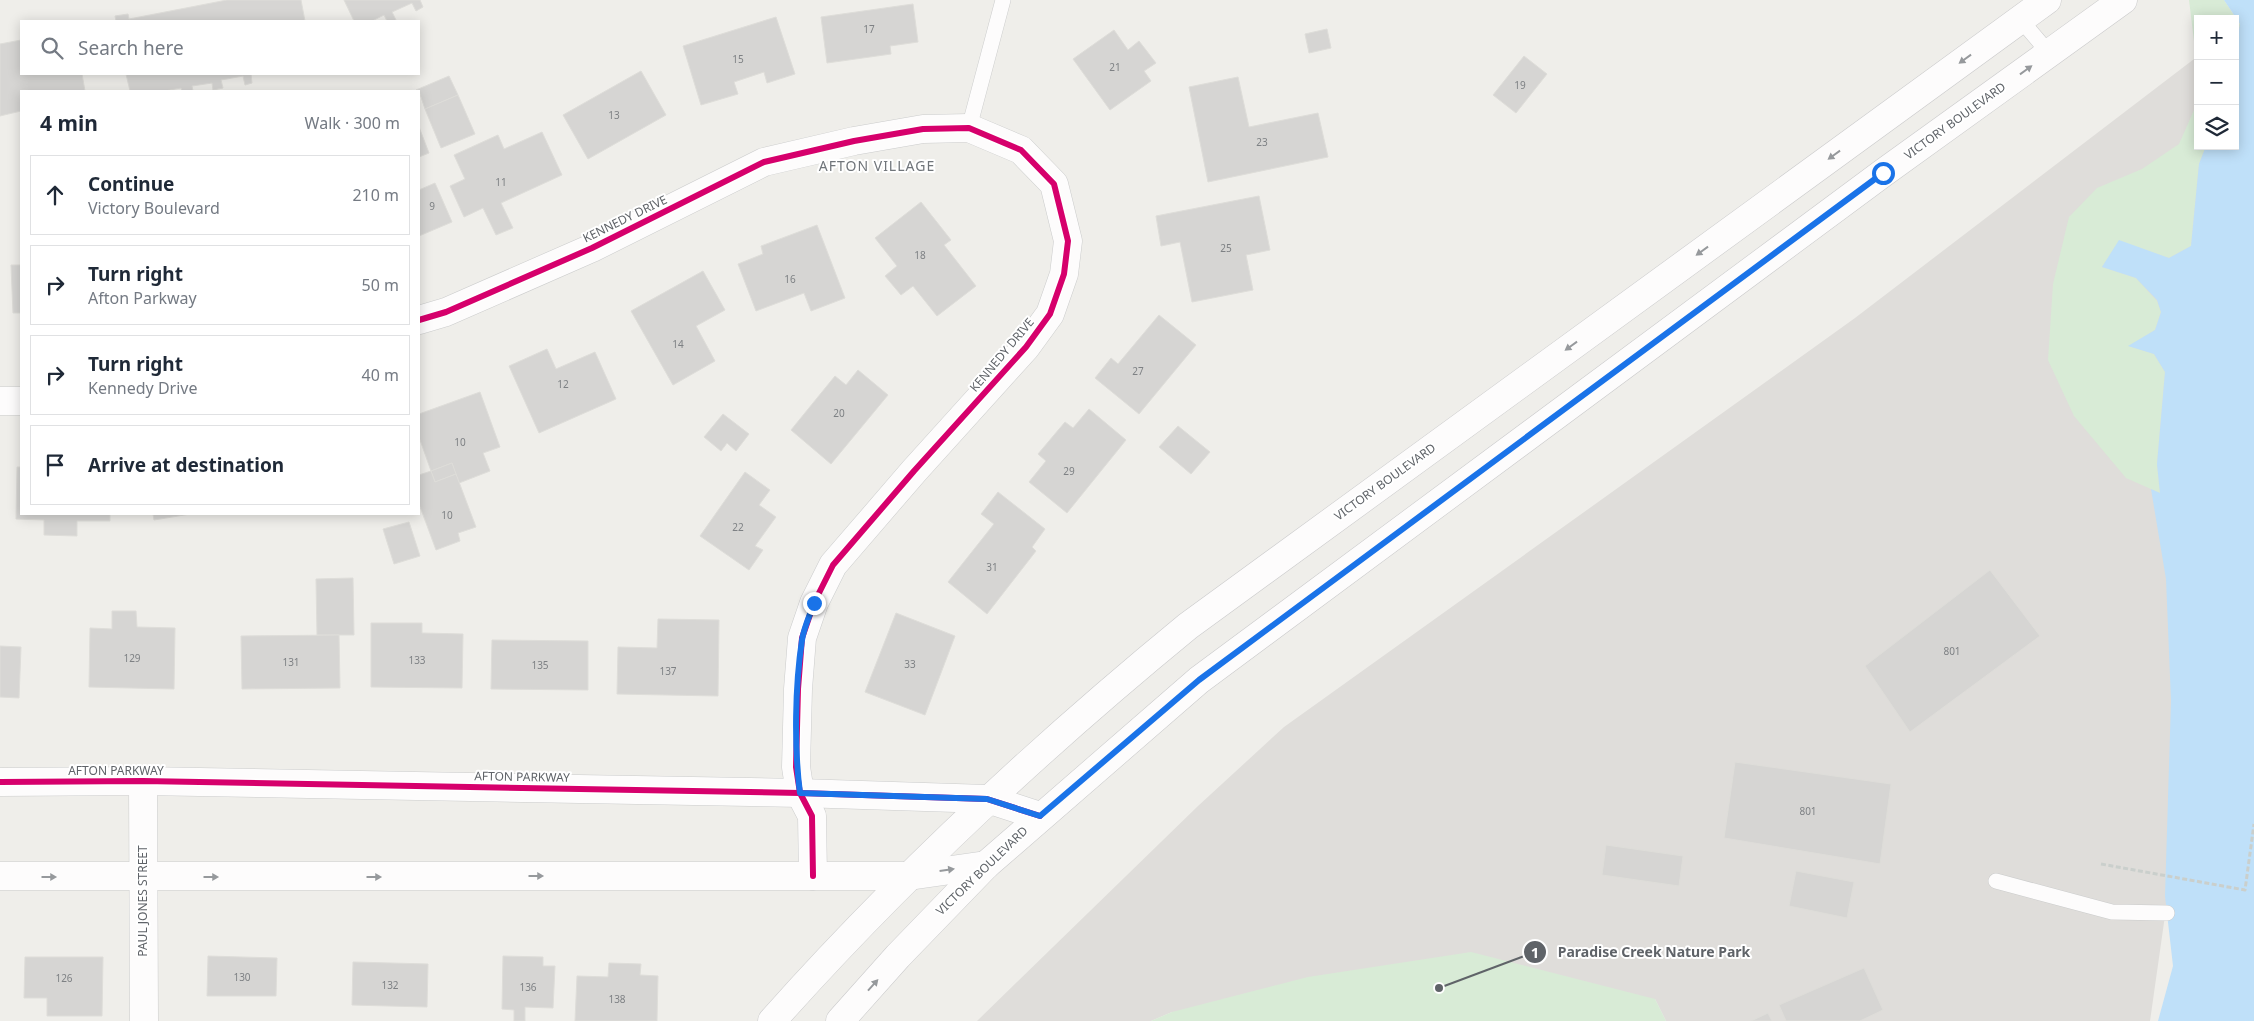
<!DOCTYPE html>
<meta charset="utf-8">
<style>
:root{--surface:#fff;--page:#f6f6f7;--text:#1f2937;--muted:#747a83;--line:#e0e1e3}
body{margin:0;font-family:"Noto Sans",sans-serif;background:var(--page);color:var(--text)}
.controls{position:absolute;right:15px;top:15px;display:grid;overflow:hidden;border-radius:0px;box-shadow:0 2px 12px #0003}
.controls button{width:45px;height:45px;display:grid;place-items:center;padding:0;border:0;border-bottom:1px solid var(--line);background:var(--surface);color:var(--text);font:25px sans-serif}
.stop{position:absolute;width:15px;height:15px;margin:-11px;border:4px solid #1a73e8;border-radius:50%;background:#fff}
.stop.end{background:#1a73e8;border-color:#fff;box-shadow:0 1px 5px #0008}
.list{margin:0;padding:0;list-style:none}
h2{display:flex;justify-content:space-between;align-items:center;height:65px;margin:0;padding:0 20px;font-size:21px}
h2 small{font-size:16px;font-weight:400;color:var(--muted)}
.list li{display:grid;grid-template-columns:32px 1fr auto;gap:15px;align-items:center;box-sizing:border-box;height:80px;margin:0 10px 10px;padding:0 10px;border:1px solid var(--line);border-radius:0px}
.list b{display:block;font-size:19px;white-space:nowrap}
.list p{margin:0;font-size:16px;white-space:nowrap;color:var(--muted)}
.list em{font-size:16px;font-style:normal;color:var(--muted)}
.icon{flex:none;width:28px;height:28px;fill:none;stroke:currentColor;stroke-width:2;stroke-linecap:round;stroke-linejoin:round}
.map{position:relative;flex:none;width:2254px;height:1021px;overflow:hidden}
.search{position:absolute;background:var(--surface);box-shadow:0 2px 12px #0003;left:20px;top:20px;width:400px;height:55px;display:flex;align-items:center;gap:12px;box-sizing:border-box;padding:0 18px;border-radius:0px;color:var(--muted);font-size:19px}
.panel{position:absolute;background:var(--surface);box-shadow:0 2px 12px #0003;left:20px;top:90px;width:400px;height:425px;border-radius:0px}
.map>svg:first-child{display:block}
.industrial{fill:#dfddda}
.green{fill:#d8ebd6}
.water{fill:#bfe0f9}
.building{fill:#d6d5d3;stroke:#deddd9}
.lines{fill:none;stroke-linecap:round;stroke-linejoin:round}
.service-casing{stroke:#cbcccc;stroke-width:16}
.minor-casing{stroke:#cbcccc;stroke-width:29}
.tertiary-casing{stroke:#cbcccc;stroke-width:29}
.secondary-casing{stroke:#cacacb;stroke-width:29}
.path{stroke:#cacfcc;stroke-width:3;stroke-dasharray:5 2.5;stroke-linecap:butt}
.service{stroke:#fdfcfc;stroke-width:15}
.minor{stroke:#fdfcfc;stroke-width:28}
.tertiary{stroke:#fdfcfc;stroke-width:28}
.secondary{stroke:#fdfcfc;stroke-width:28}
.cycleway-casing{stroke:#fff;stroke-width:9}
.cycleway{stroke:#d6006c;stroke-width:6}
.oneway{fill:#96999c}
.route{stroke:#1a73e8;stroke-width:6}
.labels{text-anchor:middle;stroke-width:4;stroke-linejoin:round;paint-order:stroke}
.number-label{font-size:10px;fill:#7e8184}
.street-label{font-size:12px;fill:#5f6368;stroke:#fff}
.neighbourhood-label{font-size:14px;letter-spacing:1px;fill:#70757a;stroke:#fff}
.leader{fill:none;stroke:#5f6368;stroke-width:2}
.callout-dot{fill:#5f6368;stroke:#fff;stroke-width:2}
.mark-label{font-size:15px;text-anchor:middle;font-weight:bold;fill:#fff}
.callout-label{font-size:14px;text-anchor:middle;font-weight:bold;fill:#5f6368;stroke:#fff;stroke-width:4;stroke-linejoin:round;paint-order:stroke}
</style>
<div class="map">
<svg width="2254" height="1021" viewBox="0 0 2254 1021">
<rect width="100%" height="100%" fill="#efeeea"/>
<!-- industrial -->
<polygon class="industrial" points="2254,13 2254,290 2150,1021 1666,1021 1655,999 1172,1012 1151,1021 977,1021 1198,806 1284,727 1855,318 2198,56 2198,146 2235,146 2235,27"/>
<!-- green -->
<g class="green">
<polygon points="2189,0 2224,0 2240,24 2235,54 2235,19 2198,19 2198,74"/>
<polygon points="2198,101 2198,146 2206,146 2199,164 2191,246 2169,258 2119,241 2102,267 2136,278 2157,301 2161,312 2155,330 2129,346 2154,354 2165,372 2157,464 2160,493 2126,478 2074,416 2048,360 2053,284 2069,217 2097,188 2142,169 2179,144"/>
<polygon points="1471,952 1655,999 1666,1021 1151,1021 1172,1012 1308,977"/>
</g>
<!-- water -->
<polygon class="water" points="2224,0 2254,0 2254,1021 2158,1021 2173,966 2165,896 2171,701 2166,579 2151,489 2160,493 2157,464 2165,372 2154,354 2128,346 2155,330 2161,312 2157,300 2136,278 2102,267 2119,240 2169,258 2191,246 2199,164 2206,146 2235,146 2235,54 2240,24"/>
<!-- building -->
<g class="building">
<polygon points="227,0 301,0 305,21 116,21 115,16 128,14 129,19"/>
<polygon points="344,0 420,0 423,7 416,11 412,3 392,12 396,20 392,21 387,21 384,15 372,21 354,21"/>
<polygon points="913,4 918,42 890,46 891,54 827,63 821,17"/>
<polygon points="776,17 795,74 767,83 764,72 734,82 738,94 701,105 683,46"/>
<polygon points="1327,29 1331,48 1309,53 1305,34"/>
<polygon points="1114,30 1128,50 1139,41 1156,63 1144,71 1151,81 1110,110 1073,59"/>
<polygon points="21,40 21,74 82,74 85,91 21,91 21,111 0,116 0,44"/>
<polygon points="1524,56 1547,74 1516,113 1493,95"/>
<polygon points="641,71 666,115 588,159 563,115"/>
<polygon points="126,74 253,74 251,74 252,83 245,85 243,76 221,80 223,88 213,90 212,83 192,86 193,91 182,91 181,88 164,91 130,91"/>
<polygon points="449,76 458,95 425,109 419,91 416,90"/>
<polygon points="1238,77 1249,127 1318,113 1328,157 1208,182 1189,87"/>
<polygon points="458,95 475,134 441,148 425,109"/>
<polygon points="419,127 429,153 419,157"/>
<polygon points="542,132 562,175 501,203 513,228 496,235 483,208 464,217 450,186 465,179 454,155 498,135 504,149"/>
<polygon points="435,183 452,222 419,236 419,190"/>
<polygon points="1259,196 1270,250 1246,255 1253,290 1192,302 1180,242 1161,246 1156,216"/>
<polygon points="921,202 951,240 944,245 976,286 937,316 913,286 901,295 885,276 897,266 875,238"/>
<polygon points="817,225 845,298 811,311 804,293 756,311 738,264 763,254 761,246"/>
<polygon points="11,265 21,265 21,313 13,313"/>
<polygon points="703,271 725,310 696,326 715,361 673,385 631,311"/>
<polygon points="1159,315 1196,345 1139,414 1095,378 1111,358 1118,364"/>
<polygon points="547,349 556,369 595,352 616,399 539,433 509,366"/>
<polygon points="858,370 888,395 831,464 791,430 835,376 846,385"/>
<polygon points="480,392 500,447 483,453 490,471 459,483 452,463 431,471 419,437 419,414"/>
<polygon points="1089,409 1126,440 1067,513 1029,482 1046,461 1038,454 1065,422 1073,428"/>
<polygon points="723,414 749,434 736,451 727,443 721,451 704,437"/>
<polygon points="1178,426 1210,452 1191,474 1159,447"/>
<polygon points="452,463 456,474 435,482 431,471"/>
<polygon points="17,467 21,467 21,514 110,514 110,521 77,521 77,536 44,535 44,520 16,519"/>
<polygon points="431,471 435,482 456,474 476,527 458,533 460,541 436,550 419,504 419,475"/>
<polygon points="745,472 770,490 759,505 776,517 755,546 763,550 749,570 700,536"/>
<polygon points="998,492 1045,529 1032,547 1036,551 987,614 948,582 994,524 981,514"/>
<polygon points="153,514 190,514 154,520"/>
<polygon points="409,522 420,556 394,564 383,529"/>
<polygon points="1990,570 2040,636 1910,732 1865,666"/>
<polygon points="353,578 354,635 317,635 316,579"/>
<polygon points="112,611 136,611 137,627 175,628 174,689 89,687 90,628 112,629"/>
<polygon points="896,613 955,636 925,715 865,692"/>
<polygon points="658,619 719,620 718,696 617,694 618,647 657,648"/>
<polygon points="371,623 422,623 422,633 463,634 462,688 371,687"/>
<polygon points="339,635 340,688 242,689 241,636"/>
<polygon points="492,640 588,641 588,690 491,689"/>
<polygon points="0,646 21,647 19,698 0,697"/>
<polygon points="1735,762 1891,784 1880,864 1724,838"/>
<polygon points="1606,845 1683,856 1679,886 1602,875"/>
<polygon points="1796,871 1854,882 1847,918 1789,906"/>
<polygon points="208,956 277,958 276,996 207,996"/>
<polygon points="503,956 543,957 543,966 555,966 553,1008 525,1007 525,1021 514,1021 514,1010 502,1009"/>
<polygon points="25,957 103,957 102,1016 47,1016 47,998 24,998"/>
<polygon points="353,962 428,964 427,1007 352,1005"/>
<polygon points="609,963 641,964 640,975 658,976 657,1021 575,1021 577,976 608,977"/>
<polygon points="1864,968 1883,1010 1860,1021 1786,1021 1779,1005"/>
<polygon points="1768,1013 1772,1021 1751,1021"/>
</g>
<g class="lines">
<!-- service casing -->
<g class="service-casing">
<g id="service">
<polyline points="2020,19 2049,53"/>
<polyline points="969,128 1003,0"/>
<polyline points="1996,881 2112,912 2167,913"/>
</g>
</g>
<!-- minor casing -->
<g class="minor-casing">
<g id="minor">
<polyline points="419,320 446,312 592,248 764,162 854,141 923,129 969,128 1021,150 1054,184 1068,241 1064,274 1050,314 1026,347 914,471 833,565 814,603 802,638 798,689 796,767 800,793 812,816 813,876"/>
<polyline points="0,401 21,401"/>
<polyline points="143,781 144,1021"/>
</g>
</g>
<!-- tertiary casing -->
<g class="tertiary-casing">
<g id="tertiary">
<polyline points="0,782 143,781 800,793 987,799 1040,816"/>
<polyline points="0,876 909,876 986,865"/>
</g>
</g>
<!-- secondary casing -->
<g class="secondary-casing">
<g id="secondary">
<path d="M 772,1021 C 901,876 1038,749 1188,626 L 2047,0"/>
<polyline points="840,1021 898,956 986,865 1199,680 1883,173 2123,0"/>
</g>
</g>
<!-- path -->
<polyline class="path" points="2101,864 2245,890 2254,824"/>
<!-- service -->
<use href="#service" class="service"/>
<!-- minor -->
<use href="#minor" class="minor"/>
<!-- tertiary -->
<use href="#tertiary" class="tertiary"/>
<!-- secondary -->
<use href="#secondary" class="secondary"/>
<!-- cycleway casing -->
<g class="cycleway-casing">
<g id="cycleway">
<polyline points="419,320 446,312 592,248 764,162 854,141 923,129 969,128 1021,150 1054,184 1068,241 1064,274 1050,314 1026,347 914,471 833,565 814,603 802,638 798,689 796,767 800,793 812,816 813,876"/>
<polyline points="0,782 143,781 800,793 987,799 1040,816"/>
</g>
</g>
<!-- cycleway -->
<use href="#cycleway" class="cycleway"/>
</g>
<!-- one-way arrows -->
<defs><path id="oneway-solid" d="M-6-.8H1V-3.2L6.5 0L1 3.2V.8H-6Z" transform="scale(1.25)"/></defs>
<g class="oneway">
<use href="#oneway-solid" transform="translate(1965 59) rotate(144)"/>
<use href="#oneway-solid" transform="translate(2026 70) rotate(-36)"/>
<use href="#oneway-solid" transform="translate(1834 155) rotate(144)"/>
<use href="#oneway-solid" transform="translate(1702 251) rotate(144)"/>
<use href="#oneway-solid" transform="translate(1571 346) rotate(144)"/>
<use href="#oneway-solid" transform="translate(947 870) rotate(-8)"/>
<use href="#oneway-solid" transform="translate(536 876)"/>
<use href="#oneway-solid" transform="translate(49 877)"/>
<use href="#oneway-solid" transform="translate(211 877)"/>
<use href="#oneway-solid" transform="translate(374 877)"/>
<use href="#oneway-solid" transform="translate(873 985) rotate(-48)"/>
</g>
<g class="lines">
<!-- route -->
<path class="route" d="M 814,603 C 810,615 804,627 802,640 C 795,686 794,747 800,793 L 987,799 L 1040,816 L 1199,680 L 1883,173"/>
</g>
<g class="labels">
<!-- number labels -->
<g class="number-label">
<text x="869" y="33">17</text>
<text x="738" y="63">15</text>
<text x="1115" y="71">21</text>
<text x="1520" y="89">19</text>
<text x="614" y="119">13</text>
<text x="1262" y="146">23</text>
<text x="501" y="186">11</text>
<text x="432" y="210">9</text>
<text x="1226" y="252">25</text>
<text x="920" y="259">18</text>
<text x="790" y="283">16</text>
<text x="678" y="348">14</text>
<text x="1138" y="375">27</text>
<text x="563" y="388">12</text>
<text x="839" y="417">20</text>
<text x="460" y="446">10</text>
<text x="1069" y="475">29</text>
<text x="447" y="519">10</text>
<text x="738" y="531">22</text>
<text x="992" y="571">31</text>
<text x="1952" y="655">801</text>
<text x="132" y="662">129</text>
<text x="417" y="664">133</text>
<text x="291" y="666">131</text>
<text x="910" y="668">33</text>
<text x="540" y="669">135</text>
<text x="668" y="675">137</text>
<text x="1808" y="815">801</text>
<text x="242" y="981">130</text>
<text x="64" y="982">126</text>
<text x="390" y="989">132</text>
<text x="528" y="991">136</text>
<text x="617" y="1003">138</text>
</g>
<!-- street labels -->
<g class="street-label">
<text transform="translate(1955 121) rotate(-36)" y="4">VICTORY BOULEVARD</text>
<text transform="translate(625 219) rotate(-26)" y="4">KENNEDY DRIVE</text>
<text transform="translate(1002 355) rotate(-50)" y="4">KENNEDY DRIVE</text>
<text transform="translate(1385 482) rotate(-36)" y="4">VICTORY BOULEVARD</text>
<text x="116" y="775">AFTON PARKWAY</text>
<text transform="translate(522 777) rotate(1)" y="4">AFTON PARKWAY</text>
<text transform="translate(982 871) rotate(-44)" y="4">VICTORY BOULEVARD</text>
<text transform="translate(143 901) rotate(-90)" y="4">PAUL JONES STREET</text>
</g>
<!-- neighbourhood labels -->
<g class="neighbourhood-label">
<text x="877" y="171">AFTON VILLAGE</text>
</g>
</g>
<!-- callouts -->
<path class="leader" d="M1439 988L1535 952"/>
<g class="callout-dot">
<circle cx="1439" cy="988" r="5"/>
<circle cx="1535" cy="952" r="12"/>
</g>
<g class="mark-label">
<text x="1535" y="958">1</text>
</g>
<g class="callout-label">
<text x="1654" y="957">Paradise Creek Nature Park</text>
</g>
</svg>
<div class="controls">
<button>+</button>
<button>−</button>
<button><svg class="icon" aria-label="layers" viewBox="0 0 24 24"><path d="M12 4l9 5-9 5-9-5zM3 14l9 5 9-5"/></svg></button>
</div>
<div class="stop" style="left:1883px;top:173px"></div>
<div class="stop end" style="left:814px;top:603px"></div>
<div class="search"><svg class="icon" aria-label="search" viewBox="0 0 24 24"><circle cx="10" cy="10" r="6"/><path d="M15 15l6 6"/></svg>Search here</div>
<section class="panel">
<h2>4 min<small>Walk · 300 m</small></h2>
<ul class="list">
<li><svg class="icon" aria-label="ahead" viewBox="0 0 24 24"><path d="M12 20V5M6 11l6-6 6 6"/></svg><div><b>Continue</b><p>Victory Boulevard</p></div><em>210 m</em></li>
<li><svg class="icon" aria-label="right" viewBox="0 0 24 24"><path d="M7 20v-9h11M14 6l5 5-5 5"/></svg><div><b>Turn right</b><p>Afton Parkway</p></div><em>50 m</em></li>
<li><svg class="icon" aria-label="right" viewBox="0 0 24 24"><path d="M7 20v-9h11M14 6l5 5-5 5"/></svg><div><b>Turn right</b><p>Kennedy Drive</p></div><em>40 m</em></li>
<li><svg class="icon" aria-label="arrive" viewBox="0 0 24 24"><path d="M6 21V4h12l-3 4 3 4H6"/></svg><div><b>Arrive at destination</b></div></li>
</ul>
</section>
</div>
